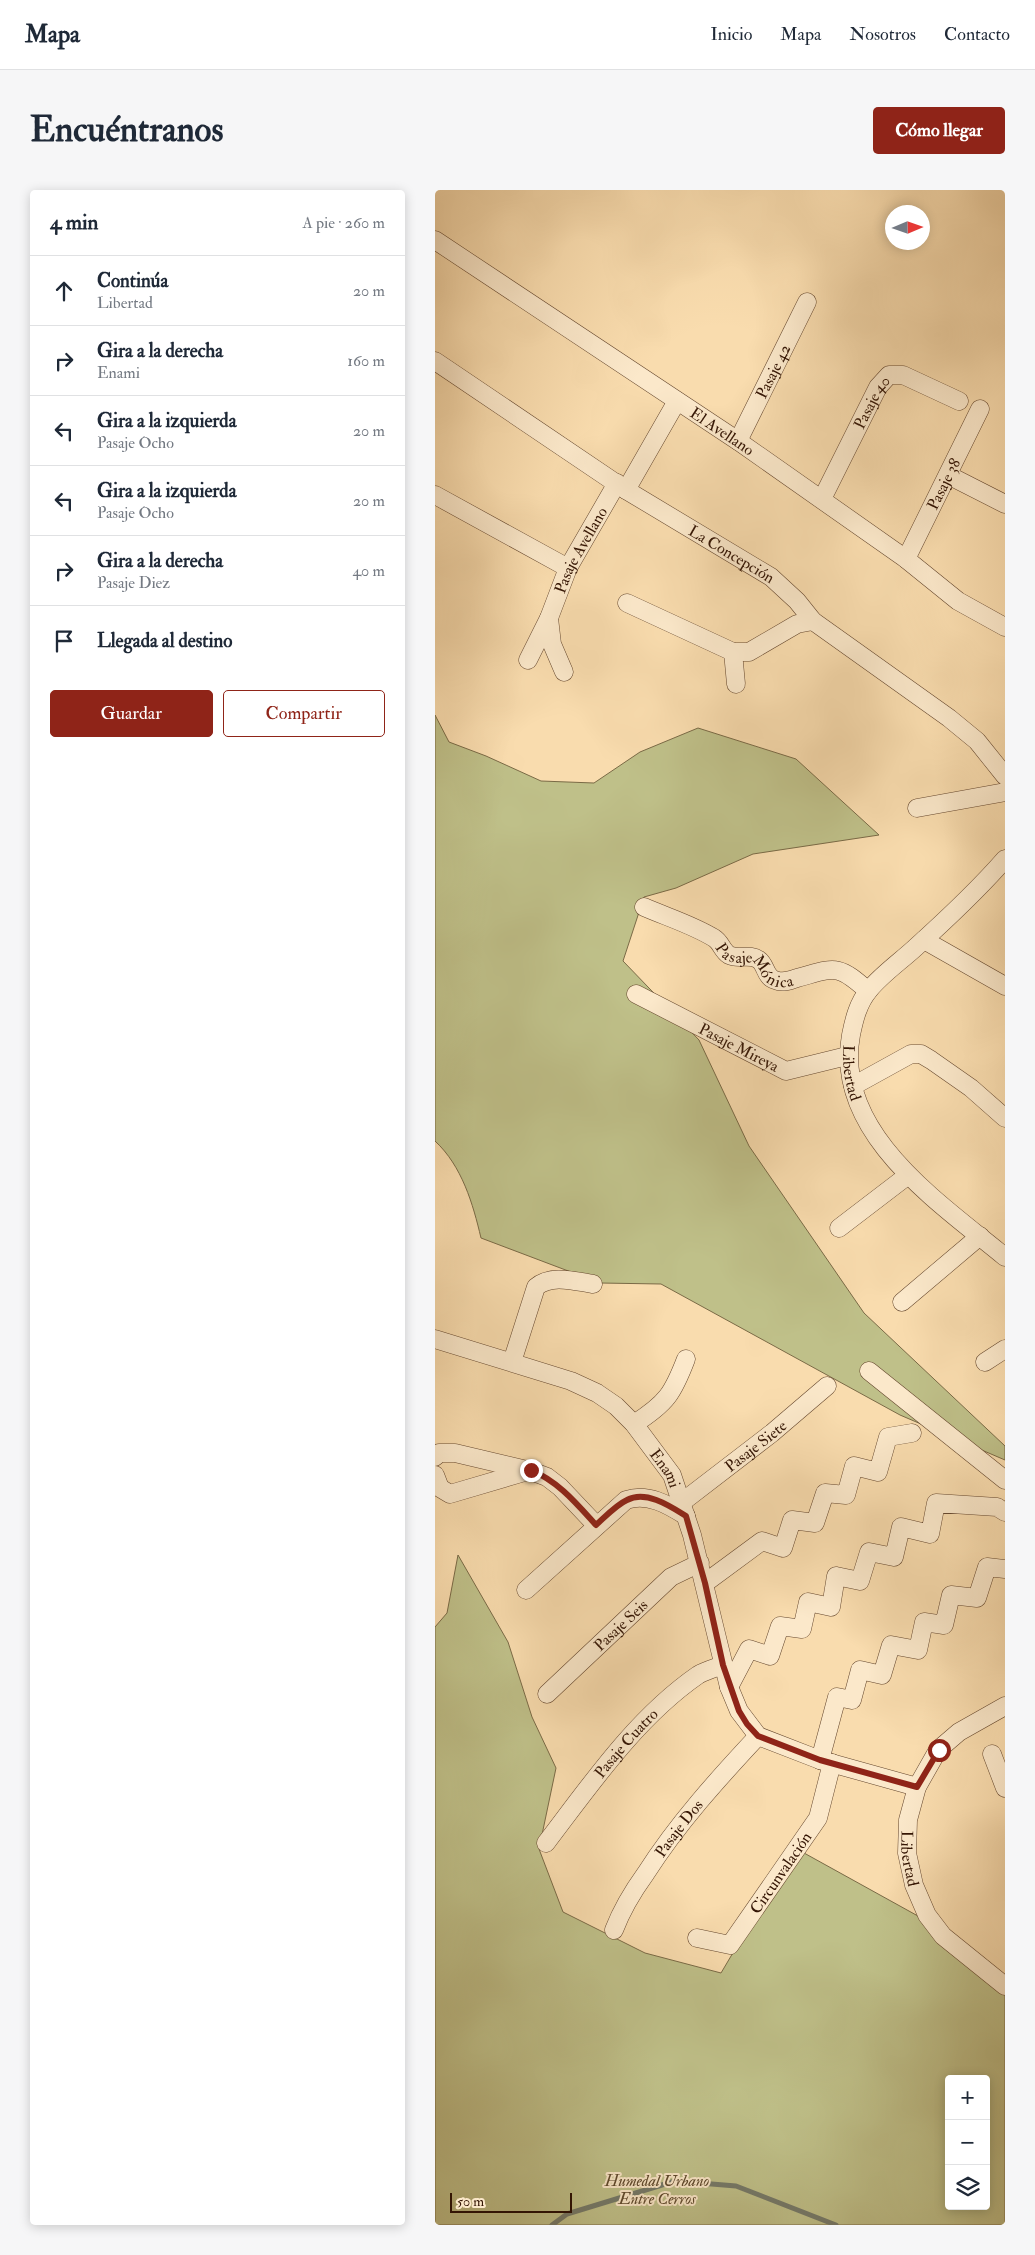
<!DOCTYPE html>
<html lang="es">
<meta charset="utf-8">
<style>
:root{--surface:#fff;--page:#f6f6f7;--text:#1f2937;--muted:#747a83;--line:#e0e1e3;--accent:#8f2418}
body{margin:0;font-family:"IM FELL Double Pica",serif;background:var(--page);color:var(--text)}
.controls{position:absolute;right:15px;bottom:15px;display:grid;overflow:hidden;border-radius:5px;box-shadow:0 2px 12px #0003}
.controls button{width:45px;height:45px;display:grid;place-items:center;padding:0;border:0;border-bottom:1px solid var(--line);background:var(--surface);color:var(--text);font:25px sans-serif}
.compass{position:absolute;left:450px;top:15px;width:45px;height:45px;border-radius:50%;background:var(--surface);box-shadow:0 2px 12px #0003;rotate:88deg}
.scale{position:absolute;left:15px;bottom:12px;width:122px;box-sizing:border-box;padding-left:5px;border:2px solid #341504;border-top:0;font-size:14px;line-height:18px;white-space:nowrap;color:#341504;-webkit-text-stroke:4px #fbe8ca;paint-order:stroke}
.stop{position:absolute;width:15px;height:15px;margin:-11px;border:4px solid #8f2418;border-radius:50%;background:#fff}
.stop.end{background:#8f2418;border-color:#fff;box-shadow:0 1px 5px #0008}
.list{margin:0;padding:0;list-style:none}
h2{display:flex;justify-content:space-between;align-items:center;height:65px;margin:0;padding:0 20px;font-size:21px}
h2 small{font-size:16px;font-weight:400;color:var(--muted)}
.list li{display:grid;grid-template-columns:32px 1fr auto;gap:15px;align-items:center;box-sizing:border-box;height:70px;padding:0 20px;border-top:1px solid var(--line)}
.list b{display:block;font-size:19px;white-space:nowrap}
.list p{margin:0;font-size:16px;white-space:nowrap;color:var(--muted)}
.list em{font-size:16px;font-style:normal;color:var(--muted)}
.actions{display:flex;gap:10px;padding:15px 20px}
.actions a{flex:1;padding:11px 0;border:1px solid var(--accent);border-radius:5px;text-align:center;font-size:18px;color:var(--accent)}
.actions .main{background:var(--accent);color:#fff}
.icon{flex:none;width:28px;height:28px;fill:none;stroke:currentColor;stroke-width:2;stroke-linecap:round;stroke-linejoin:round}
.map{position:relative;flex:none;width:570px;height:2035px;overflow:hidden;border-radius:5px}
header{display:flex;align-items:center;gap:30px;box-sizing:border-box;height:70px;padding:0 25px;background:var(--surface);border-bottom:1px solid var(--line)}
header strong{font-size:24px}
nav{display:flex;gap:28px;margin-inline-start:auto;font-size:18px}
.intro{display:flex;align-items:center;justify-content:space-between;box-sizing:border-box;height:120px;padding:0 30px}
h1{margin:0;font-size:35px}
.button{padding:12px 22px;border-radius:5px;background:var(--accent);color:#fff;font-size:18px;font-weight:700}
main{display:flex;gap:30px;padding:0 30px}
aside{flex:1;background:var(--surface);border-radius:5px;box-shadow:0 2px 12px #0003}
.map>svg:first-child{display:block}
.green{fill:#bfc089;stroke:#7a6a46;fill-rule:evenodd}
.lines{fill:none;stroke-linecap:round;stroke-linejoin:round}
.stream{stroke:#747969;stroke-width:5}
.minor-casing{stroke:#65472e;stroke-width:19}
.minor{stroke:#fbe8ca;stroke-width:18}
.route{stroke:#8f2418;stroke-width:6}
.labels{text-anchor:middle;stroke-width:4;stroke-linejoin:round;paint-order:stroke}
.street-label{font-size:16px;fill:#341504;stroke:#fbe8ca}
.park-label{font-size:16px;font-style:italic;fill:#5e482c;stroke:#fbe8ca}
</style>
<header>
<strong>Mapa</strong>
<nav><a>Inicio</a><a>Mapa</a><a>Nosotros</a><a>Contacto</a></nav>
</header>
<div class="intro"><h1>Encuéntranos</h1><a class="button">Cómo llegar</a></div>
<main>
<aside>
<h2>4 min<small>A pie · 260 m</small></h2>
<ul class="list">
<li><svg class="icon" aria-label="ahead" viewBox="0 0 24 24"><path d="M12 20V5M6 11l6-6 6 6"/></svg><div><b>Continúa</b><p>Libertad</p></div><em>20 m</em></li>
<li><svg class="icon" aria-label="right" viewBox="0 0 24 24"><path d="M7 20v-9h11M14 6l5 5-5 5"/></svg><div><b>Gira a la derecha</b><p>Enami</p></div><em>160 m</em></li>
<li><svg class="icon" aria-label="left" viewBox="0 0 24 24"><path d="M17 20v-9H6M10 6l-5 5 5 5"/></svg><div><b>Gira a la izquierda</b><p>Pasaje Ocho</p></div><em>20 m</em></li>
<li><svg class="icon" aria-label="left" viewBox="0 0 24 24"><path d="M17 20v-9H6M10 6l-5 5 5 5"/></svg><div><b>Gira a la izquierda</b><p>Pasaje Ocho</p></div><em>20 m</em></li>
<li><svg class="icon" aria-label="right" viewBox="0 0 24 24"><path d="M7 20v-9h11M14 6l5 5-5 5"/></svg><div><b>Gira a la derecha</b><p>Pasaje Diez</p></div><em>40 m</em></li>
<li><svg class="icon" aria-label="arrive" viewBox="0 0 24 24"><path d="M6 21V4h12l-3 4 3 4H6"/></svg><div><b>Llegada al destino</b></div></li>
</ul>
<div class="actions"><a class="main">Guardar</a><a>Compartir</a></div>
</aside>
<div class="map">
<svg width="570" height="2035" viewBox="0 0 570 2035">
<rect width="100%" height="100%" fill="#f9dcae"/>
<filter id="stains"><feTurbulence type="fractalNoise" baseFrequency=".004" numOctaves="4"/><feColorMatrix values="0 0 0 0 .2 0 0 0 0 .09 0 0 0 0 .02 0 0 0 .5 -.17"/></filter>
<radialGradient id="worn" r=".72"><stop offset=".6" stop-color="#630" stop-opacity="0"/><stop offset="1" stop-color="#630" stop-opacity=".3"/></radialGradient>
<!-- green -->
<g class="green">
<path d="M 0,525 L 14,552 L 51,566 L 106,591 L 159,593 L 205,562 L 263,538 L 361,569 L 444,645 L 318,664 L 241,698 L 209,707 L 188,771 L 264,850 L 314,956 L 429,1123 L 570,1256 L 570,1270 L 465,1225 L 226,1094 L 165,1093 L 46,1048 C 38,1014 27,976 0,951 Z"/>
<path d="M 23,1365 L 73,1452 L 97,1527 L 121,1578 L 104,1659 L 128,1722 L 210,1763 L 286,1783 L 360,1658 L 492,1731 L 570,1796 L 570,2035 L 0,2035 L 0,1437 L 12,1423 ZM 514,1889 L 551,1889 L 551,2016 L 514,2016 Z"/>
</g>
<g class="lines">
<!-- stream -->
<polyline class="stream" points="117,2035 132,2024 240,1991 301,1996 401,2035"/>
<!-- minor casing -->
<g class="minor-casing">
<g id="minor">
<path id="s1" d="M 0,50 L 303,251 L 471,369 L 523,411 L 570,437"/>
<path id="s2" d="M 0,171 L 191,300 L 336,387 L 362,411 L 378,431 L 514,528 L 542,551 L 570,586"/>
<path id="s3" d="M 303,251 L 372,112"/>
<polyline points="513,285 570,314"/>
<polyline points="191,300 242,211"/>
<polyline points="0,305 133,378"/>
<path id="s4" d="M 387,309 L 443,197 L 454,185 L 468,185 L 524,211"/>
<path id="s5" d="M 471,369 L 545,219"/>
<polyline points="192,413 298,462 314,462 362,434 378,431"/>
<polyline points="114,428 117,454 129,482"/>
<polyline points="298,462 301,494"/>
<path id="s6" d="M 93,470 L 114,428 L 133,378 L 182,293"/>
<polyline points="482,618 570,602"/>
<path id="s7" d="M 570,669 C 543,700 512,729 481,757 C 466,771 447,784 434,800 C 423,813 419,830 416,845 C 398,943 505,1013 570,1067"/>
<path id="s8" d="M 209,717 C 232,727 258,735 279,748 C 286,752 287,761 294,765 C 304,770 315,763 324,770 C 331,775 330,787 340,790 C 347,793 354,791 362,788 C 400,778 402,773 433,801"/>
<polyline points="489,750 570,796"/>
<path id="s9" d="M 201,804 L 351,881 L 412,866"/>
<polyline points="418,896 476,864 486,864 496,870 536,898 570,928"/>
<polyline points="404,1038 472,986"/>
<polyline points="467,1112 545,1046"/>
<path id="s10" d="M 0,1149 L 136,1191 L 162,1203 L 181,1216 L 199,1234 L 237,1285 L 257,1345 L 294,1497 L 304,1521 L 323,1546 L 385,1570 L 482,1597"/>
<path d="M 77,1172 L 101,1097 C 116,1084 139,1091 158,1094"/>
<polyline points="550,1172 570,1159"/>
<polyline points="434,1181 570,1290"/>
<path d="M 199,1234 C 232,1213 238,1203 251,1169"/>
<polyline points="0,1267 4,1263 20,1263 96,1281 112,1287 125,1297 161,1335"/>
<polyline points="0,1285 5,1298 15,1304 93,1281"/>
<path id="s11" d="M 246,1313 L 337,1243 L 392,1196"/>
<polyline points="270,1393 327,1351 348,1358 357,1330 380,1333 390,1303 411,1305 419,1276 443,1282 453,1247 477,1243"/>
<path d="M 91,1400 L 191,1310 C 213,1303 232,1314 251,1326"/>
<polyline points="294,1497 314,1459 335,1466 345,1436 367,1439 373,1412 396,1417 401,1386 425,1391 434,1362 459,1367 466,1337 495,1344 501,1313 562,1317 570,1322"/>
<path id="s12" d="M 112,1504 L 236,1387 L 265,1373"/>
<path id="s13" d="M 570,1516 L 524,1542 L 503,1560 L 482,1597 L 473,1630 L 472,1663 L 479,1695 L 492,1725 L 508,1746 L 570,1796"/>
<polyline points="557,1564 570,1598"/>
<polyline points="385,1570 402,1507 417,1510 425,1480 447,1485 456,1455 483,1460 489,1432 509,1435 516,1405 542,1408 552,1377 570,1379"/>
<path id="s14" d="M 111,1653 C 156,1594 201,1528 263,1485 C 270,1481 280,1478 288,1475"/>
<path id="s15" d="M 179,1740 C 187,1719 198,1701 211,1683 C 243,1633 282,1590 323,1546"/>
<path id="s16" d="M 262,1748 L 295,1755 L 383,1628 L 397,1573"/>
</g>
</g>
<!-- minor -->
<use href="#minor" class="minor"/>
</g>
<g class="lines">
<!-- route -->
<path class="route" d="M 96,1280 C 124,1292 141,1313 161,1335 C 170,1327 181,1315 192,1310 C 211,1300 235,1316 251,1326 L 270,1393 L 288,1475 L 304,1521 L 312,1534 L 323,1546 L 385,1570 L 482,1597 L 504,1560"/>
</g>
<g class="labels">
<!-- street labels -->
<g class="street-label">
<text dy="6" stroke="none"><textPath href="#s3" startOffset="78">Pasaje 42</textPath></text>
<text dy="6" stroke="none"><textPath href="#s4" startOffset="109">Pasaje 40</textPath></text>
<text dy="6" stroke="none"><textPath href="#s1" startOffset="345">El Avellano</textPath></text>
<text dy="6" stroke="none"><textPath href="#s5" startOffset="84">Pasaje 38</textPath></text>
<text dy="6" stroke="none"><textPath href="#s6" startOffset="122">Pasaje Avellano</textPath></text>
<text dy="6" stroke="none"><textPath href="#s2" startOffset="354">La Concepción</textPath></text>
<text dy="6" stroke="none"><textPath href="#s8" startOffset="130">Pasaje Mónica</textPath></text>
<text dy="6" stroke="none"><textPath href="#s9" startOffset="116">Pasaje Mireya</textPath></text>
<text dy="6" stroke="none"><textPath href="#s7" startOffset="276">Libertad</textPath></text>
<text dy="6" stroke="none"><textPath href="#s11" startOffset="94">Pasaje Siete</textPath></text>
<text dy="6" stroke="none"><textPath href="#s10" startOffset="274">Enami</textPath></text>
<text dy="6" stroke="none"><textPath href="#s12" startOffset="101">Pasaje Seis</textPath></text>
<text dy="6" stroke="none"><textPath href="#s14" startOffset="128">Pasaje Cuatro</textPath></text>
<text dy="6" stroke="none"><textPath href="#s15" startOffset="121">Pasaje Dos</textPath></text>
<text dy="6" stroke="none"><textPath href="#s13" startOffset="196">Libertad</textPath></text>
<text dy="6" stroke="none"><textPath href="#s16" startOffset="122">Circunvalación</textPath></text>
</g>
<!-- park labels -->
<g class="park-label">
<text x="222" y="1996">Humedal Urbano<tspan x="222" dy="18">Entre Cerros</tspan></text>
</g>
</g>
<rect width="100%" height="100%" filter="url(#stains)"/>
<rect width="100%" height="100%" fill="url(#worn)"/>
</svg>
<div class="controls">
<button>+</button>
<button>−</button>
<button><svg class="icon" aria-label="layers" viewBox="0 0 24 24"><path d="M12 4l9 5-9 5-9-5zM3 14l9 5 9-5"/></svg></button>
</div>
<svg class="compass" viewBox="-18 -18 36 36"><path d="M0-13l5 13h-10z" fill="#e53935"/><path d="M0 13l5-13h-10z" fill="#747a83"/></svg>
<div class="scale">50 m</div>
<div class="stop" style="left:504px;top:1560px"></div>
<div class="stop end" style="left:96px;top:1280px"></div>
</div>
</main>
